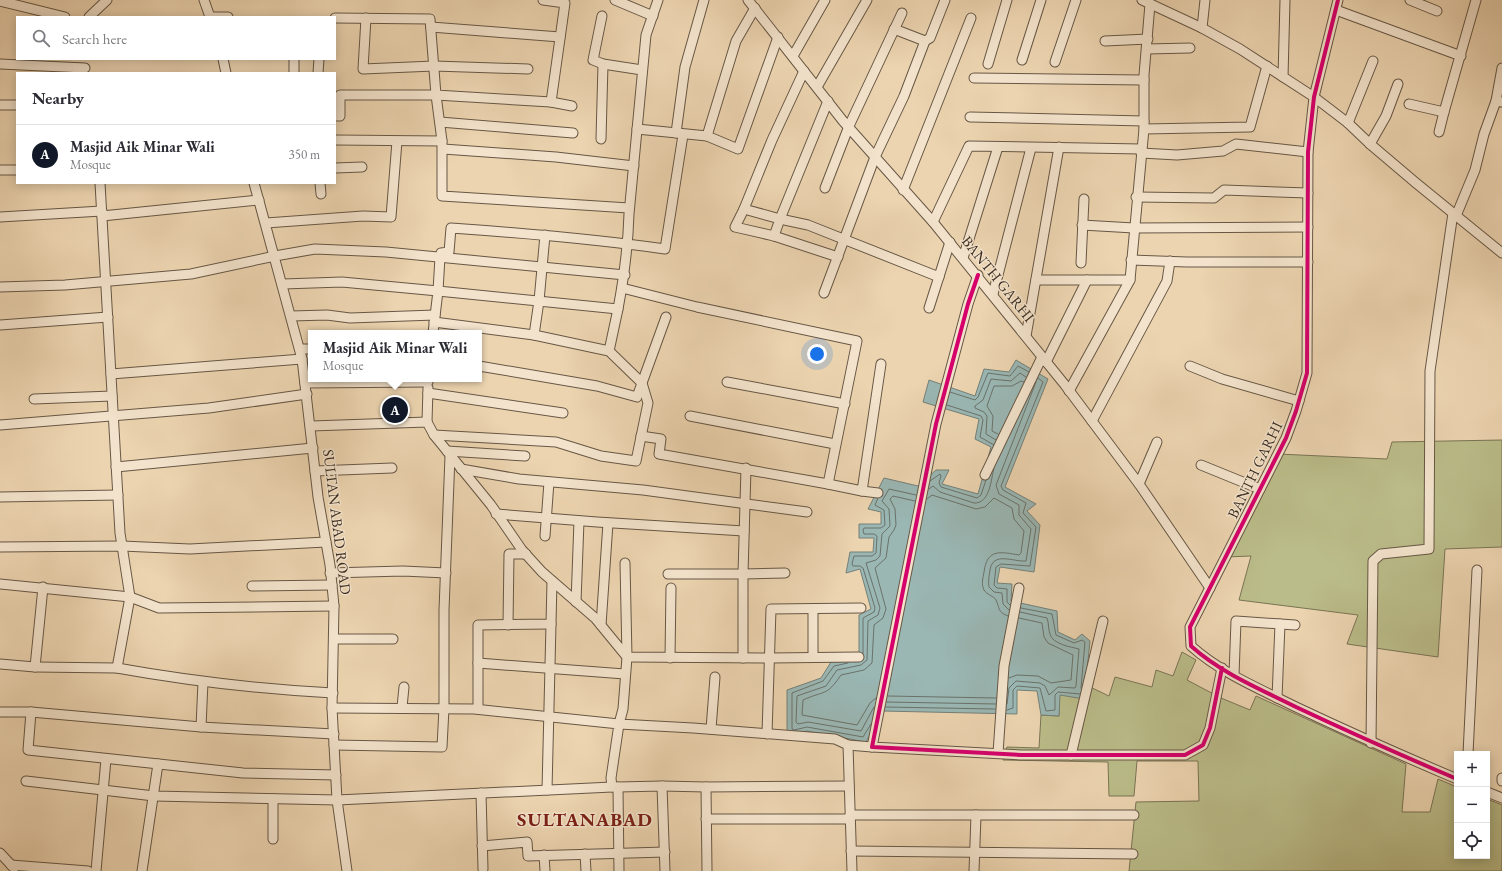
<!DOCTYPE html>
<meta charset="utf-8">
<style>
:root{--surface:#fff;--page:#f2f2f3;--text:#2b2b33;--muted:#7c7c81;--line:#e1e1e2;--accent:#111827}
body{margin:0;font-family:"EB Garamond",serif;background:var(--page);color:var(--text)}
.controls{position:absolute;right:12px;bottom:12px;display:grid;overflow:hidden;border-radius:0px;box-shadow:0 2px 10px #0003}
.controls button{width:36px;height:36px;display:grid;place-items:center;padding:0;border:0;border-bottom:1px solid var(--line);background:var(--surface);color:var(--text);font:20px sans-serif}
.you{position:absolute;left:817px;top:354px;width:14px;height:14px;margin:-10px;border:3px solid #fff;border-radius:50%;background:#1a73e8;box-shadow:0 0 0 6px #1a73e833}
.badge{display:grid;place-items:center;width:26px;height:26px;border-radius:50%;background:var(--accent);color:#fff;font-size:13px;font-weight:700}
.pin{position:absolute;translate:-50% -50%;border:2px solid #fff;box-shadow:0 1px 4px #0006}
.popup{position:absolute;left:308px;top:330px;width:174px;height:52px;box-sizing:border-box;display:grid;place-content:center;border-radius:0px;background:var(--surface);filter:drop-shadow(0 1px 3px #0005);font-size:13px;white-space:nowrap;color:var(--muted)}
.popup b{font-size:15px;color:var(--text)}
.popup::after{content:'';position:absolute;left:50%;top:100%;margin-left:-8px;border:8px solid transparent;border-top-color:var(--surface)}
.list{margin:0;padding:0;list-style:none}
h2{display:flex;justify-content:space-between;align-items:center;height:52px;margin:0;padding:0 16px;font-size:17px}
h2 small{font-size:13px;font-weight:400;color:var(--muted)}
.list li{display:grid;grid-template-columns:26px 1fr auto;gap:12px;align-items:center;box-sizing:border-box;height:60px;padding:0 16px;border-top:1px solid var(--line)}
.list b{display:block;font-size:15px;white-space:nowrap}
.list p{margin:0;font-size:13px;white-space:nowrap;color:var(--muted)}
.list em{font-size:13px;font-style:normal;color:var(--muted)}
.icon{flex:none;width:22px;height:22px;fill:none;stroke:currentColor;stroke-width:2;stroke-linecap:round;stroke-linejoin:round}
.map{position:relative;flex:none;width:1502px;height:871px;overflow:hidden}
.search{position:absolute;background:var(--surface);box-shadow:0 2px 10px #0003;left:16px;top:16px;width:320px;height:44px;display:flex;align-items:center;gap:10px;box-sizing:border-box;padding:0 14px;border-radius:0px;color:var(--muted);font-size:15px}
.panel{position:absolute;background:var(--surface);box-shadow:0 2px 10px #0003;left:16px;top:72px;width:320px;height:112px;border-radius:0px}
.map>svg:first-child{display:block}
.green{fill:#babc89;stroke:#7a7455}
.water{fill:#9ab7b4;stroke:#748079}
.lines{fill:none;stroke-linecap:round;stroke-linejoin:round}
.shore{stroke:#6a726a;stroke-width:1}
.minor-casing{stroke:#675745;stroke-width:11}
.minor{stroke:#f3e3cc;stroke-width:9}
.cycleway-casing{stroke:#f3e3cc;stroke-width:6}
.cycleway{stroke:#d6006c;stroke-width:4}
.labels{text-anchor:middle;stroke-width:3;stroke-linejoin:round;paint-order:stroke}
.street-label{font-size:15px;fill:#3b2d21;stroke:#f3e3cc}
.district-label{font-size:19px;font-weight:bold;letter-spacing:1px;fill:#7a1f14;stroke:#f3e3cc}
</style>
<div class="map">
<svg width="1502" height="871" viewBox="0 0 1502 871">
<rect width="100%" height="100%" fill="#ecd4b0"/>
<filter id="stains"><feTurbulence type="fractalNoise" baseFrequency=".005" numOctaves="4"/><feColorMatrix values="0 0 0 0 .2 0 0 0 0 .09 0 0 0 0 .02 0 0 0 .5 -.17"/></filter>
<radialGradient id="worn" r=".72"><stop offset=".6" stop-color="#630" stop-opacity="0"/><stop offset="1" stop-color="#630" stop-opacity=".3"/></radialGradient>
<!-- green -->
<g class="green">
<polygon points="1502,440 1502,547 1445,549 1438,657 1347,644 1358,615 1239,600 1251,556 1226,557 1278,454 1387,459 1392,442"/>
<polygon points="1182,652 1196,660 1187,680 1221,698 1250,710 1256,696 1406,764 1402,812 1430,812 1438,779 1457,787 1457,856 1487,856 1487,799 1502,805 1502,871 1129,871 1136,802 1199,801 1198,761 1137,761 1134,796 1109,796 1108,762 1003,760 1007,747 1039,748 1041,715 1059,716 1059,695 1088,686 1109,696 1115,677 1152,687 1156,670 1173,676"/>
</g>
<!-- water -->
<polygon class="water" points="1016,360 1048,379 1005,487 1036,504 1027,511 1040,525 1034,572 1000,567 997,583 1012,584 1011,601 1057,611 1058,632 1075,640 1082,634 1090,641 1084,699 1060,695 1059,716 1041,715 1037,691 1017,690 1017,714 882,711 866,742 807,731 787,735 787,690 821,678 831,662 859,656 859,615 871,609 860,569 846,573 850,552 873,552 874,538 859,538 859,524 881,524 881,512 868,509 884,478 918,486 936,470 949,470 942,484 978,494 991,447 975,439 979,419 923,402 929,380 975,396 984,369 1009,372"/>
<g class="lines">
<!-- shore -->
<g class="shore">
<polyline points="950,392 975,400 978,397 988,373 1010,376 1018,366 1029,372"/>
<polyline points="947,405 981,416 983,420 980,437 994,445"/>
<polyline points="998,434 992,431 993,416 987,406 994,386 1012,386 1021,381 1024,382"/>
<polyline points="996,440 986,434 987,416 984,412 975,408 975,406 983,400 991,379 1011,381 1020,373 1026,377"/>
<polyline points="930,481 940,474 941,476 939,483 941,487 977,498 981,495 986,480"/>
<path d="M 929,489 L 933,486 L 940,492 L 974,503 C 990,504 991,479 994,468"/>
<path d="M 927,499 L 932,495 L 976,509 L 985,507 L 994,498 L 1012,508 L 1014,519 L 1024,531 L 1021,553 L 1019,555 C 1001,552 987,548 984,572 C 983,578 981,584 984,590 C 987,595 994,596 996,600 C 1000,608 997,612 1008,616"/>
<polyline points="1010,605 1007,602 1007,589 997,588 994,585 996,567 1001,564 1030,566 1036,527 1023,513 1026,503 1003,490 1001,486 1043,382 1038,378"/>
<polyline points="1021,608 1052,614 1056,635 1074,643 1082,640 1085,642 1081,688"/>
<path d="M 1009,610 L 1003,604 L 1002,593 L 994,592 L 989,587 C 988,581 989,576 990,570 C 993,551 1013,562 1026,561 L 1031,529 L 1019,515 L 1019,505 L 999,494 L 996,485 L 1036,382"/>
<polyline points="863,653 863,618 874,612 875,608 863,568 860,566 853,566 852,564 854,556 872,556 876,553 877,536 874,534 864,534 863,530 864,528 881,528 885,525 884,510 875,505 878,498"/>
<polyline points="848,663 834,666 823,681 792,693 792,729 794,730 807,727 863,737 871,724"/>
<polyline points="1009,678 1017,675 1038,676 1051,683 1071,680 1073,655 1048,643 1044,637 1042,623 1019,618"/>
<polyline points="888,696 996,698"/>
<path d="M 876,698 L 870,703 L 857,725 L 802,715 L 803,700 C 825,690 826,697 841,675 L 864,670 L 872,663 L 874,625 L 883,618 L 886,609 L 875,568 L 886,558 L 889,537 L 894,530 L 896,525 L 895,509 L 890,499 L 893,496 L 915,501"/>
<polyline points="886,702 996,704"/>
<path d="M 1007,704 L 1009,688 L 1016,681 L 1040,683 L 1045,686 L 1049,695 L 1058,687 L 1075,688 L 1076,686 L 1079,649 C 1071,647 1052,644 1050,634 C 1048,629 1049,623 1047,618 L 1020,612"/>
<polyline points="874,707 861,731 808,722 798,724 796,722 797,696 826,686 837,670 861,665 867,660 868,621 878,615 880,608 866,563 876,560 880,556 882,534 890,526 889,509 882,501 889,489 916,495"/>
<polyline points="885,707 995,709"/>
<polyline points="1007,710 1013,708 1013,690 1017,686 1040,688 1046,711 1055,710 1055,695 1058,692 1080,694"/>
</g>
<!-- minor casing -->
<g class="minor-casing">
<g id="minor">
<polyline points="204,0 210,17"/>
<polyline points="615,0 653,16"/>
<path d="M 658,0 L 646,35 L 629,214 C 628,247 624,277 618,309 L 438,291 L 440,257 L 441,253 L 449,252 L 451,228 C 523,233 594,239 665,249 L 683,135"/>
<polyline points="748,0 843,121 933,222 1065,385 1139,484 1210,588"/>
<polyline points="1142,0 1202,28 1240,49 1314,97 1348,123 1370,144 1416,183 1502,253"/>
<path d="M 1338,0 L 1314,97 L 1308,152 L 1307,373 L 1296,411 L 1286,438 L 1190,627 L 1191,646 C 1221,673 1260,689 1296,707 C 1349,732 1403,756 1457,779"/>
<polyline points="1410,0 1437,11"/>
<polyline points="0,1 65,17"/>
<polyline points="755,8 736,41 707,136 738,149 778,37"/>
<polyline points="1336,10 1461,56"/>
<polyline points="602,16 593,60 603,64 642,70"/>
<polyline points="89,17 107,0"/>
<polyline points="210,17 228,17"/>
<polyline points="335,18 430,19 436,95 551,102 565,3 543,0"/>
<polyline points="366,18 363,69 434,66 528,69"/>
<polyline points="431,27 560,37"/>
<polyline points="1202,28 1205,0"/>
<polyline points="894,29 925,41"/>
<polyline points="1105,41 1148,39"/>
<polyline points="1147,49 1190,48"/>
<polyline points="793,56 825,0"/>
<polyline points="223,59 226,73"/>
<polyline points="1022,60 1041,0"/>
<polyline points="1055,62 1076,0"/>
<polyline points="0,64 85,68"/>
<polyline points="988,64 1007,0"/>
<polyline points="804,71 772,140 744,209 780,219 774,236 838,257"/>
<polyline points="294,73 294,59"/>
<polyline points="318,73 319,59"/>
<polyline points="1283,77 1285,0"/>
<polyline points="974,78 1144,80"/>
<polyline points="817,87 867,0"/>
<polyline points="828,101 780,219 808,225 939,277"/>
<polyline points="1496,101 1502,68"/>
<polyline points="551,102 572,106"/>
<polyline points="1409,104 1444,112 1476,0"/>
<polyline points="0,105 17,105"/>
<polyline points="335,116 340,116 340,95 436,95 442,141 335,140"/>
<polyline points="970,117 1144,121"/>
<polyline points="440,122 573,133"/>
<polyline points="1348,123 1373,61"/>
<polyline points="637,129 707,136"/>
<polyline points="1144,129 1250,127 1267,66"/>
<polyline points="1439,132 1444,112"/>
<polyline points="676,133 685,67 704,0"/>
<polyline points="601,139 603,64"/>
<polyline points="442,141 442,196 629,208"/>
<polyline points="1370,144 1386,116 1398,84"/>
<polyline points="443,149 556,157 634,166"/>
<polyline points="1141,153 1177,155 1223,151 1236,144 1308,152"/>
<polyline points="335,168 362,167"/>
<polyline points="0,170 17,170"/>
<polyline points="254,183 302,359 318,497 330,565 334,606 332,708 337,800 347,871"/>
<polyline points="320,183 321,194"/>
<polyline points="825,188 849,126 902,13"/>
<polyline points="903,190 971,18"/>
<polyline points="1136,197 1214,198 1224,190 1308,193"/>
<polyline points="744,209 735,227 774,236"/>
<polyline points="102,216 259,200"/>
<polyline points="1456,216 1475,170 1484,134 1496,101 1502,102"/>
<polyline points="0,217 102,211"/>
<polyline points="933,222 969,146 1141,149"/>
<polyline points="266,223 363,216 391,217 397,141"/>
<polyline points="1082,225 1134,228 1308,227"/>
<polyline points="963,258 998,147"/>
<polyline points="1131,260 1187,262 1308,262"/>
<polyline points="1081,263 1084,199"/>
<polyline points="978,275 968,304 936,424 872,747 1021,755 1185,755 1203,745 1210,728 1222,668"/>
<polyline points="1036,280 1130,280"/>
<polyline points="283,284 342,282 438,291 433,333"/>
<polyline points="0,287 65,285 191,274 275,256 315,249 386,252 625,275"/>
<polyline points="622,288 697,307 857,341 828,484 659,454 661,439 641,436"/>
<polyline points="824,293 875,157 904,96 925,41 930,38 945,0"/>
<polyline points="993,294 1031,148"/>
<polyline points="929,308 950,242"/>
<polyline points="291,316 327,315 350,318 435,315"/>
<polyline points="434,322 534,335 609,351 642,383 637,397 597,386 479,366"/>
<polyline points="0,325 108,317"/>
<polyline points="534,335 539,301 545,235"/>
<polyline points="1026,336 1059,147"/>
<polyline points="300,349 311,349"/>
<polyline points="609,351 618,309"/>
<polyline points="1046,362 1087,280"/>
<polyline points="1190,366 1222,379 1299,401"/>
<polyline points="111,374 302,359"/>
<polyline points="727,382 845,404"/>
<polyline points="305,383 428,382"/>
<polyline points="1069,391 1130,280 1144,129 1144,75 1150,4"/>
<polyline points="428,393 563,413"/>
<polyline points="34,399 112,396"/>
<polyline points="690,416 835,444"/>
<polyline points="1092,421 1167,281 1170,261"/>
<polyline points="427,422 428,388"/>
<polyline points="0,425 209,408 307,394"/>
<polyline points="311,426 427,422 434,435 491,505 522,550 542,572 595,618 627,657 623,709 619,724 693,728 835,739 848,745 852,871"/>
<polyline points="434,435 556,442 601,456 636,461 648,403 642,383 666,317"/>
<polyline points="447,451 525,456"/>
<polyline points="1201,465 1260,489"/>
<polyline points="116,467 313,448"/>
<polyline points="746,468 743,574 785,573"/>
<polyline points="461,469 519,479 643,490 807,512"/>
<polyline points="315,471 392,468"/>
<polyline points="985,475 1042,357"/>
<polyline points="828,484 862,491 881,364"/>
<polyline points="1139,484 1157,442"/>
<polyline points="862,491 878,493"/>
<polyline points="0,497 118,495"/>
<polyline points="496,514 597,522 744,531"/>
<polyline points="545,536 549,482"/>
<polyline points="0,547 122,546 190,549 326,542"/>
<polyline points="625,563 627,657 770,658 859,657"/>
<polyline points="330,573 403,571 446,573"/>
<polyline points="668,574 743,574 743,658"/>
<polyline points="0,584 130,597 159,608 334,606"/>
<polyline points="252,586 332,585"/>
<polyline points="576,602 579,521"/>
<polyline points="508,625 509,554 526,554"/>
<polyline points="601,625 608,523"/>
<polyline points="334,639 393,639"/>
<polyline points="813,657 813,610"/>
<polyline points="670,658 671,588"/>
<polyline points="478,663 625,674"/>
<polyline points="0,664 35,667 43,587"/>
<polyline points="35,667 117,668 130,597 120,533 100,183"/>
<path d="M 117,668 C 189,681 260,689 333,693"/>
<polyline points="1234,675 1236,621 1295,625"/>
<polyline points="1277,698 1280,624"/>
<polyline points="402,707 404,687"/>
<polyline points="332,708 474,709 619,724 611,778 612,787 618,787 619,871"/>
<polyline points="478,709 478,625 551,624 552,581"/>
<polyline points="0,712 31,712 28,750 243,773 336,775"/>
<polyline points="31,712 201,727 334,734"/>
<polyline points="201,727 203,682"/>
<polyline points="711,729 715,677"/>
<polyline points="767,734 771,609 861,608"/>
<polyline points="1371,743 1373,561 1381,554 1429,549 1430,371 1453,213"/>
<polyline points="334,745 442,747 444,708 444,610 450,456"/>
<polyline points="848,745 872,747"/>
<polyline points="998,753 1004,666 1019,588"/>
<polyline points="1468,754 1477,570"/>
<polyline points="1071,755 1103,621"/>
<polyline points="1502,778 1502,781"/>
<polyline points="26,781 154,796 337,800 612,787"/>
<polyline points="662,786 706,787"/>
<polyline points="618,787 662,786 665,871"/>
<polyline points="547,790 551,624"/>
<polyline points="1487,792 1502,798"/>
<polyline points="481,793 483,869"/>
<polyline points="273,799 273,839"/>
<polyline points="850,815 1134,815"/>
<polyline points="706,819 850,819"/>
<polyline points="482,846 527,842 528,856 665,852"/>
<polyline points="851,851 1133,854"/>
<polyline points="0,853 14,868"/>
<polyline points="585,854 586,871"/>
<polyline points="544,855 545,871"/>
<polyline points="11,865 88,871"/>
<polyline points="96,871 106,759"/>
<polyline points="142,871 158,764"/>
<polyline points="707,871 706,787 849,786"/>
<polyline points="974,871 976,815"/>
</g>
</g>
<!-- minor -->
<use href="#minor" class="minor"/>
<!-- cycleway casing -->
<g class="cycleway-casing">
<g id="cycleway">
<path d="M 1338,0 L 1314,97 L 1308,152 L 1307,373 L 1296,411 L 1286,438 L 1190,627 L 1191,646 C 1221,673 1260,689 1296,707 C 1349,732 1403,756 1457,779"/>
<polyline points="978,275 968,304 936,424 872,747 1021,755 1185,755 1203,745 1210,728 1222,668"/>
</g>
</g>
<!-- cycleway -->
<use href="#cycleway" class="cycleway"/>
</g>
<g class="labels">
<!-- street labels -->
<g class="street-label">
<text transform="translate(998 279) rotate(51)" y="5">BANTH GARHI</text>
<text transform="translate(1255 470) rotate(-64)" y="5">BANTH GARHI</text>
<text transform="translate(337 522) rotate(83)" y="5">SULTAN ABAD ROAD</text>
</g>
<!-- district labels -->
<g class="district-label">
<text x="585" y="826">SULTANABAD</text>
</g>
</g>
<rect width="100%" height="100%" filter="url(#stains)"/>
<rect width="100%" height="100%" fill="url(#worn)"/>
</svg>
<div class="controls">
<button>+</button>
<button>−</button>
<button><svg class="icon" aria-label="locate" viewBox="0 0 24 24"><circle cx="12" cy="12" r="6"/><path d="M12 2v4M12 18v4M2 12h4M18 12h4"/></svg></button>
</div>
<div class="you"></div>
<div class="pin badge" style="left:395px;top:410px">A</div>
<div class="popup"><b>Masjid Aik Minar Wali</b>Mosque</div>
<div class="search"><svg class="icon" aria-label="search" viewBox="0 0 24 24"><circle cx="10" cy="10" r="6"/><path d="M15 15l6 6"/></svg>Search here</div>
<section class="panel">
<h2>Nearby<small></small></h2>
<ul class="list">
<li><span class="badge">A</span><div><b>Masjid Aik Minar Wali</b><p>Mosque</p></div><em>350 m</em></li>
</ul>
</section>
</div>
